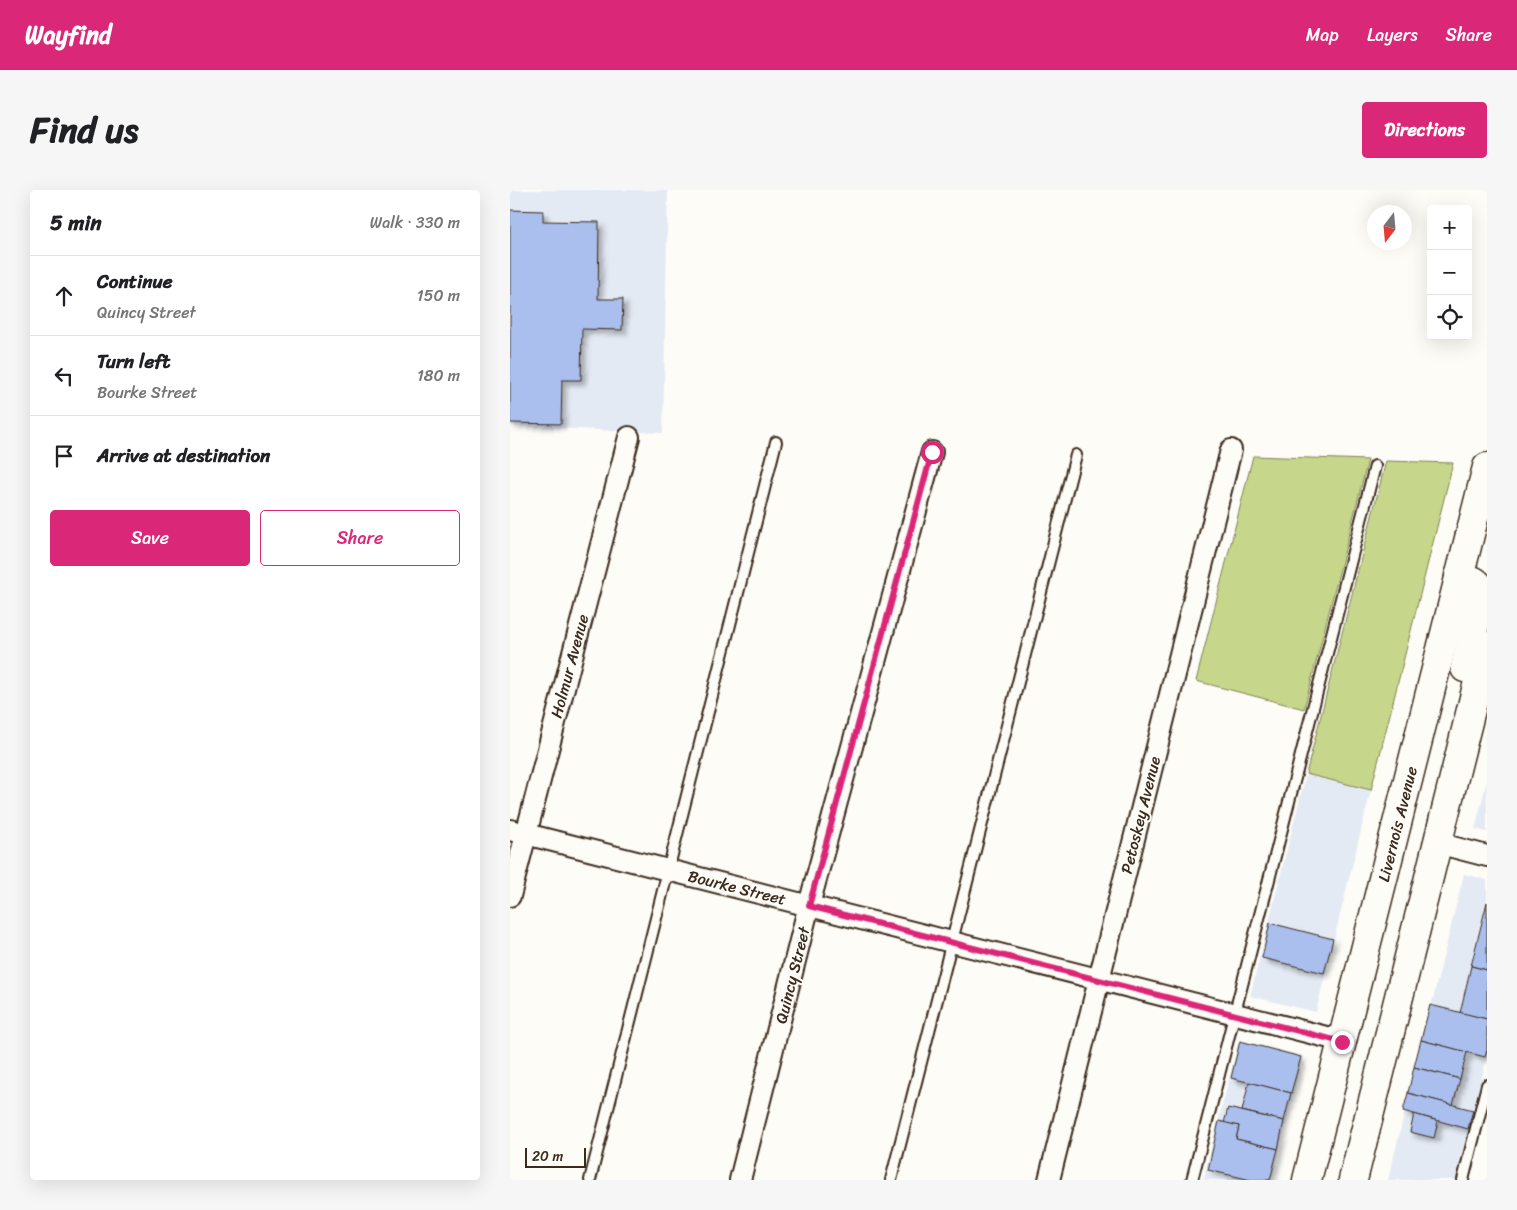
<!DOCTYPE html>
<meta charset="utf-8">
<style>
:root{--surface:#fff;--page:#f6f6f6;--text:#202124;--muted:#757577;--line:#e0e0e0;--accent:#db2777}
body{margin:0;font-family:Sriracha,sans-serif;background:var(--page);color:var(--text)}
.controls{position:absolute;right:15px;top:15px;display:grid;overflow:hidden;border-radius:5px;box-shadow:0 5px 20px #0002}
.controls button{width:45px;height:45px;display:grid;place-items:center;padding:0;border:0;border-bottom:1px solid var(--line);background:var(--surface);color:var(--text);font:25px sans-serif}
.compass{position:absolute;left:857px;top:15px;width:45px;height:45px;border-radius:50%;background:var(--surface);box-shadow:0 5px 20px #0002;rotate:196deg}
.scale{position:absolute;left:15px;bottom:12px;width:61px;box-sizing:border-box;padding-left:5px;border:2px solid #3b2a1e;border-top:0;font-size:14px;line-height:18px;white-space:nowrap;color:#3b2a1e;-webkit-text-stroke:4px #fdfcf7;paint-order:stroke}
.stop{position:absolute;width:15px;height:15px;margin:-11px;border:4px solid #db2777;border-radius:50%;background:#fff}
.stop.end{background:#db2777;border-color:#fff;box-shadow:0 1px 5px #0008}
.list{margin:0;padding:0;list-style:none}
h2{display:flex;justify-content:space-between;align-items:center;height:65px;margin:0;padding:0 20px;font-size:21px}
h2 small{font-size:16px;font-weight:400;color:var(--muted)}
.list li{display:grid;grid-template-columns:32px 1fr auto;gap:15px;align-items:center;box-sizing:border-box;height:80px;padding:0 20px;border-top:1px solid var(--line)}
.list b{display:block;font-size:19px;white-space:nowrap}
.list p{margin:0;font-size:16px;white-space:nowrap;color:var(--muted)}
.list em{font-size:16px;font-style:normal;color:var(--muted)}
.actions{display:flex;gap:10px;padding:15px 20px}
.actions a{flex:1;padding:11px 0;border:1px solid var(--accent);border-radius:5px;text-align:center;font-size:18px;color:var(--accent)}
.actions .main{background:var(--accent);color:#fff}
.icon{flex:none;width:28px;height:28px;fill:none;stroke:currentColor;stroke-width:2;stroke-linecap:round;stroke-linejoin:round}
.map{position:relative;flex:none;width:977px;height:990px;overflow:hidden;border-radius:5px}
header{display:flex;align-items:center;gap:30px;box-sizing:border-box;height:70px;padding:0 25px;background:var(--accent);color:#fff}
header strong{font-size:24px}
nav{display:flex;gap:28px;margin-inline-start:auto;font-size:18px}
.intro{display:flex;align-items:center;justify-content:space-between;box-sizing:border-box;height:120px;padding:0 30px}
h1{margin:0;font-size:35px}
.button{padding:12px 22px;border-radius:5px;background:var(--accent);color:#fff;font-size:18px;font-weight:700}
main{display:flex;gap:30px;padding:0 30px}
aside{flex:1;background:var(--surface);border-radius:5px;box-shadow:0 5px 20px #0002}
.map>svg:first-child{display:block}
.built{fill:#e4eaf4}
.green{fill:#c6d68b;stroke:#808054}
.building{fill:#aabfee;stroke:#3b2a1e;filter:url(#shadow)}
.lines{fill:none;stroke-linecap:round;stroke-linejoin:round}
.lane-casing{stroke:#3b2a1e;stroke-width:14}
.street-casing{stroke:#3b2a1e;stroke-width:24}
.secondary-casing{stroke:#3b2a1e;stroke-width:31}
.lane{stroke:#fdfcf7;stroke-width:10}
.street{stroke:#fdfcf7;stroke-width:20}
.secondary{stroke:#fdfcf7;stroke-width:28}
.route{stroke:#db2777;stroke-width:6}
.labels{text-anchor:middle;stroke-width:4;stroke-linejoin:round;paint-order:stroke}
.street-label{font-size:16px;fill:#3b2a1e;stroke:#fdfcf7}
</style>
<header>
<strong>Wayfind</strong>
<nav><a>Map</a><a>Layers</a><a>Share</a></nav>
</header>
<div class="intro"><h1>Find us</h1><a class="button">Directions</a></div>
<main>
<aside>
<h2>5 min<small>Walk · 330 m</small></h2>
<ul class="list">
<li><svg class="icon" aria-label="ahead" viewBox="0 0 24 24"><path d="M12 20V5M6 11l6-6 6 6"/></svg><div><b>Continue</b><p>Quincy Street</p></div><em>150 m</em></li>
<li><svg class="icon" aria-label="left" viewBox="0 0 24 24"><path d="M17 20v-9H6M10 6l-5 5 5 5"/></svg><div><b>Turn left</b><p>Bourke Street</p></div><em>180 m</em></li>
<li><svg class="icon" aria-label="arrive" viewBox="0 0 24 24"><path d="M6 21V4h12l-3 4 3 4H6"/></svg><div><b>Arrive at destination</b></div></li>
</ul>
<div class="actions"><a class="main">Save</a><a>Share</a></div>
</aside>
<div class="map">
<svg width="977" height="990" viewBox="0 0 977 990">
<defs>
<filter id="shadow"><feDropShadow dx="4.5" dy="4.5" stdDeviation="2.5" flood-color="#0004"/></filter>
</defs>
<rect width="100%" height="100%" fill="#fdfcf7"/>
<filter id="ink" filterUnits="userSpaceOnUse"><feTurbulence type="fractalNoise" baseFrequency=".02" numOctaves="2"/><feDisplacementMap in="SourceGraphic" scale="10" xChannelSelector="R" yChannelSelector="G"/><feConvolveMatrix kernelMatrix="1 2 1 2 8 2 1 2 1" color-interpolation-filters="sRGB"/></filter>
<g filter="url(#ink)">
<!-- built -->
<g class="built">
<polygon points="0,0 158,0 153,243 0,236"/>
<polygon points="796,584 861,600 806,822 740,806"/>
<polygon points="977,591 977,642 965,639"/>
<polygon points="954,684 977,690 977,867 947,990 878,990"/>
<polygon points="729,850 793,866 762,990 693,990"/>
</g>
<!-- green -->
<g class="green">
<polygon points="743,266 858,270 794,519 686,491"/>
<polygon points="876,271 943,273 861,600 796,584"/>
</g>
<!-- building -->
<g class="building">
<polygon points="0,20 33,21 33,31 89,32 88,109 113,109 112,140 72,139 71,190 52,190 51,234 0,233"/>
<polygon points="977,712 977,780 961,776"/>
<polygon points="760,733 823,749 814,783 752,768"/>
<polygon points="961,776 977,780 977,829 950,823"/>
<polygon points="920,815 977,829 977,860 975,867 911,850"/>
<polygon points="911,850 957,862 950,889 904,877"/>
<polygon points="730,851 791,867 781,903 721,888"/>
<polygon points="904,877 950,889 943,915 898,903"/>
<polygon points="739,892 781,903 774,931 732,921"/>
<polygon points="898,903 963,920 958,939 893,921"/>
<polygon points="718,918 774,931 768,959 726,949 729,936 714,933"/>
<polygon points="904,924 928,931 924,948 900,942"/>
<polygon points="709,931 729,936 726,949 768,959 760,990 741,990 698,980"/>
</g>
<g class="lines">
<!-- lane casing -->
<g class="lane-casing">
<g id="lane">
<polyline points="80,990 266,252"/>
<polyline points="381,990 566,265"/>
<polyline points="682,990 865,276"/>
<polyline points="953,990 977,895"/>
</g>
</g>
<!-- street casing -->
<g class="street-casing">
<g id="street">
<polyline points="0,640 832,851"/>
<polyline points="927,653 977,666"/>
<polyline points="0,706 119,247"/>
<polyline points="230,990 299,715 422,262"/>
<polyline points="539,990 721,260"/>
</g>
</g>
<!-- secondary casing -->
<g class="secondary-casing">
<g id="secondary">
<path d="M 949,386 C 961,389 971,391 972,405 L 955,478"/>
<polyline points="797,990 977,277"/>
<polyline points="843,990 977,456"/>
</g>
</g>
<!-- lane -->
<use href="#lane" class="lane"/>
<!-- street -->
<use href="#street" class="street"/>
<!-- secondary -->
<use href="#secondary" class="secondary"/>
</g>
</g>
<g class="lines" filter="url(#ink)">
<!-- route -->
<polyline class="route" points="422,262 299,716 832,852"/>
</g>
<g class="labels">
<!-- street labels -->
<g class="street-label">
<text transform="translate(59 476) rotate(-75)" y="6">Holmur Avenue</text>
<text transform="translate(630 625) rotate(-76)" y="6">Petoskey Avenue</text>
<text transform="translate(887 634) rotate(-76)" y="6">Livernois Avenue</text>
<text transform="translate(227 697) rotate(14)" y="6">Bourke Street</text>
<text transform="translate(282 785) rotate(-76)" y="6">Quincy Street</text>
</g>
</g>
</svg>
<div class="controls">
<button>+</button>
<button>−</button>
<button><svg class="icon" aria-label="locate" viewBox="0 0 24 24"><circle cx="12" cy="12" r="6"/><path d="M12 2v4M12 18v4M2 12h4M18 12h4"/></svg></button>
</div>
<svg class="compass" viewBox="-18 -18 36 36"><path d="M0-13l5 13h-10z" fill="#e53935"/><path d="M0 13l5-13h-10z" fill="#757577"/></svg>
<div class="scale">20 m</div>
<div class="stop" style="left:422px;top:262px"></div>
<div class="stop end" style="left:832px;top:852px"></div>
</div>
</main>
